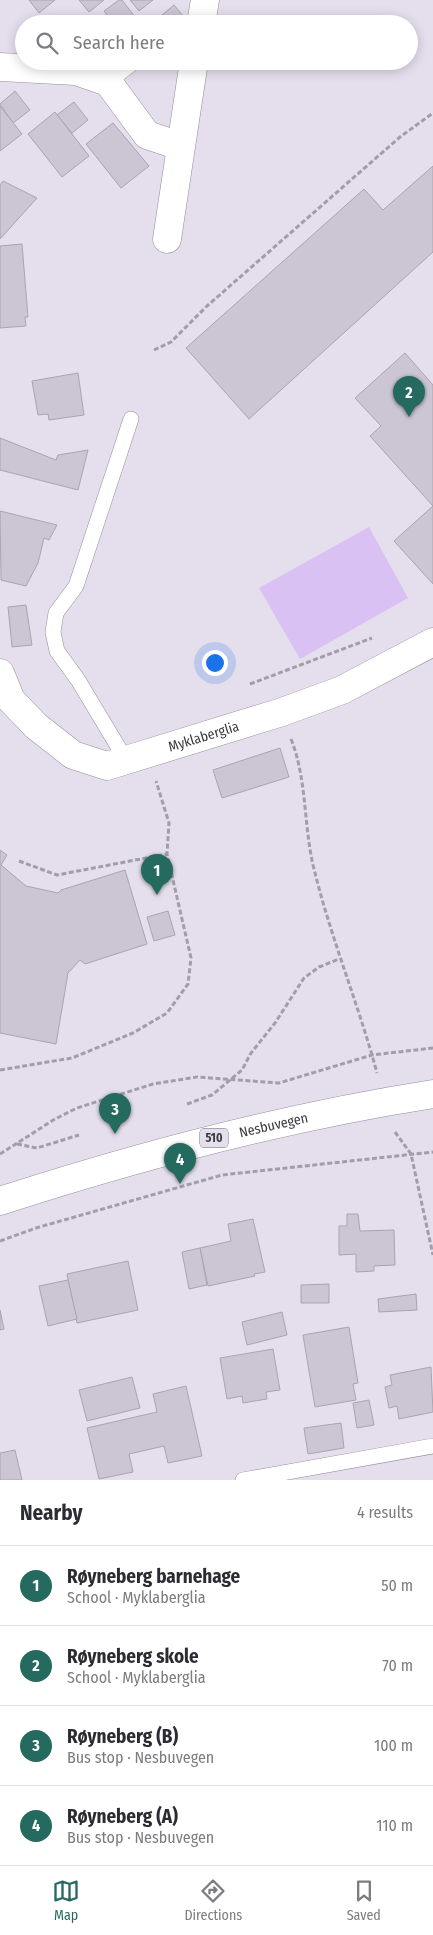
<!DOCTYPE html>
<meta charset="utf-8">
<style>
:root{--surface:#fff;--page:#f2f2f3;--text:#2b2b33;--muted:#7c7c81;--line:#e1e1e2;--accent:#246a5e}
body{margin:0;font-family:"Fira Sans Condensed",sans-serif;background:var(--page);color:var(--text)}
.you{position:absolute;left:214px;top:662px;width:18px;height:18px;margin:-12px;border:4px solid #fff;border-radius:50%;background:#1a73e8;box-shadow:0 0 0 8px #1a73e833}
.badge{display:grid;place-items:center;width:32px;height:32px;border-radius:50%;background:var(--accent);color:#fff;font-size:16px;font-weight:700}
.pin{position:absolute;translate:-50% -41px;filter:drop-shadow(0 1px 2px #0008)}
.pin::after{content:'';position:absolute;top:26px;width:18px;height:15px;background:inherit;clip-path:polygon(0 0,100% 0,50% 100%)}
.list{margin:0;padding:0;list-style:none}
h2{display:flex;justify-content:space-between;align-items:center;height:65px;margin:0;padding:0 20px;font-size:21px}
h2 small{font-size:16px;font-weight:400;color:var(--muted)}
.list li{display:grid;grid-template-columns:32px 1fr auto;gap:15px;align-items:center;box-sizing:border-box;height:80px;padding:0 20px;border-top:1px solid var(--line)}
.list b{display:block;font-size:19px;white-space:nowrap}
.list p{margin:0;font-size:16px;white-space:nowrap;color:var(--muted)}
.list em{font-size:16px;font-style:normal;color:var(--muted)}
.icon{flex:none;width:28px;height:28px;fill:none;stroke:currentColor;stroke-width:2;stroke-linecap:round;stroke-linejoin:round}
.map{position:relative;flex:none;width:433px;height:1480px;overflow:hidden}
.search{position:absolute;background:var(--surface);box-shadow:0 2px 12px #0003;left:15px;right:15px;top:15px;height:55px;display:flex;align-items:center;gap:12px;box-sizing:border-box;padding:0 18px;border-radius:28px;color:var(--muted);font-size:19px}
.sheet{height:385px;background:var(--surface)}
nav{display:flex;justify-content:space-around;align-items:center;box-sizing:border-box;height:70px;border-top:1px solid var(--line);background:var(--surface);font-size:14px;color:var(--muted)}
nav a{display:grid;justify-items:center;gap:2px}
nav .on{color:var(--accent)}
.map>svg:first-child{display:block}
.green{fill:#dac1f3}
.building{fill:#ccc5d3;stroke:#aaa4b1}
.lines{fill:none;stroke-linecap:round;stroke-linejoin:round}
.lane-casing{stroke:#948e9b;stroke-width:16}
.street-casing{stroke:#948e9b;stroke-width:29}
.primary-casing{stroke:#948e9b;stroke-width:29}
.path{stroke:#a29da8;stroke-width:3;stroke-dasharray:5 2.5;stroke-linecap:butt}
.lane{stroke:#fff;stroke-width:15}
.street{stroke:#fff;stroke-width:28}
.primary{stroke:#fff;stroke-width:28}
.labels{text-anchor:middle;stroke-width:4.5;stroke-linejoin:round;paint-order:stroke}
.shield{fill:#e5dfed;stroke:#6e6b72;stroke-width:1}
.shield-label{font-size:12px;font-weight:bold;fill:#3b393e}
.street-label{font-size:14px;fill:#3b393e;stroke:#e5dfed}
</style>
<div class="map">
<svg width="433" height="1480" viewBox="0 0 433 1480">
<rect width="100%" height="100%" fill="#e5dfed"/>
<!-- green -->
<polygon class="green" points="369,527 408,598 300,659 259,588"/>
<!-- building -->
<g class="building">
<polygon points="29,0 55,0 39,13"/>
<polygon points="79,0 104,0 89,12"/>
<polygon points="119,0 122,0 135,17 127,24 114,24 104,11"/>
<polygon points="130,0 153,0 139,11"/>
<polygon points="174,5 188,22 159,24 156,20"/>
<polygon points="37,19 41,24 31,24"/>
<polygon points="15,91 30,110 13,123 0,104"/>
<polygon points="74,102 88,120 72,133 57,115"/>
<polygon points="0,106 22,134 0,151"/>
<polygon points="55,112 89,156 62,177 28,134"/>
<polygon points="113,123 149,166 121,188 86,144"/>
<polygon points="433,166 433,252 249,419 186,348 364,189 383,210"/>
<polygon points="3,181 37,198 0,239 0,185"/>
<polygon points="22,244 28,317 25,317 26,326 0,328 0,246"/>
<polygon points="405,353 433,385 433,584 394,541 433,506 370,436 381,426 355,398"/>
<polygon points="78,373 84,415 49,420 48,414 38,415 32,381"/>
<polygon points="0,438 56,460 58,455 88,450 78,490 0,470"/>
<polygon points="0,511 57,525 49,540 44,538 38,563 26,586 1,580"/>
<polygon points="26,605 32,645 12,647 8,607"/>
<polygon points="280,748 289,777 222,798 213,770"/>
<polygon points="0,850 7,855 1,865 26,886 58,893 61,890 125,870 147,944 85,964 80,960 68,973 56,1044 0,1033"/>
<polygon points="168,911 175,935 154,941 147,917"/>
<polygon points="347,1214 358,1214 360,1231 394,1230 395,1265 374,1266 374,1271 356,1272 356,1254 339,1255 339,1226 347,1226"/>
<polygon points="253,1219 265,1272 254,1274 255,1276 208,1286 200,1248 231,1241 228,1224"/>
<polygon points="200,1248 207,1285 189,1289 182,1252"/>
<polygon points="128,1261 138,1310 77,1323 67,1274"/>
<polygon points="68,1280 77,1319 48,1326 39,1286"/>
<polygon points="329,1284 329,1303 301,1303 301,1285"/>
<polygon points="416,1294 417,1310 379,1312 378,1299"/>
<polygon points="0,1310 4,1329 0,1330"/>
<polygon points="282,1312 287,1335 247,1345 242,1322"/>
<polygon points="349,1327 358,1383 353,1384 356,1400 315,1407 303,1335"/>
<polygon points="273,1349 280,1390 266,1392 267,1399 243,1403 242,1396 227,1399 220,1358"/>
<polygon points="431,1367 433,1412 399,1419 397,1406 389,1408 385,1387 392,1385 390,1375"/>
<polygon points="132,1377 140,1408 87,1421 79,1390"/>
<polygon points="186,1386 202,1456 168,1463 164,1446 129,1454 133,1472 99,1479 87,1428 157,1412 153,1394"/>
<polygon points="369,1400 374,1425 357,1428 353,1403"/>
<polygon points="341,1423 344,1448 308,1454 304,1428"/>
<polygon points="15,1450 22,1480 0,1480 0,1453"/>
</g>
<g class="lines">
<!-- lane casing -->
<g class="lane-casing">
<g id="lane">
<polyline points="108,82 135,61"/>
<polyline points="126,760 78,680 57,651 53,632 56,613 76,586 131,419"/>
<polyline points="243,1480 433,1446"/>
</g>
</g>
<!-- street casing -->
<g class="street-casing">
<g id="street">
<polyline points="201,24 205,0"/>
<polyline points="0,67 76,71 108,82 147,135 180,146"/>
<polyline points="167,239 194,61"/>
<path id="s1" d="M 0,673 L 11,700 L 36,726 L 73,755 L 107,766 L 282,712 L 342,690 L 433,642"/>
</g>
</g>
<!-- primary casing -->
<g class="primary-casing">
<g id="primary">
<path id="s2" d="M 0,1201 C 142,1155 285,1117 433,1094"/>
</g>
</g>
<!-- path -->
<g class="path">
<polyline points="154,350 171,342 207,306 400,137 433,113"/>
<polyline points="250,684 372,638"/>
<path d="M 291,739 C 308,782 303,829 315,873 C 332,941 359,1006 377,1073"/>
<polyline points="19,861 57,875 167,854"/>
<polyline points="0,1070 72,1058 133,1033 167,1013 188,984 191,958 167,854 169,823 156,781"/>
<polyline points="187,1104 212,1095 242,1070 251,1053 275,1023 304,978 319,967 339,959"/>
<polyline points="395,1132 411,1154 433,1255"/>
<polyline points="17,1144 37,1148 79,1135"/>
<polyline points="0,1154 55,1119 77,1108 153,1084 197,1077 279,1083 372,1055 433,1048"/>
<polyline points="0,1241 36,1228 222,1175 433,1152"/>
</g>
<!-- lane -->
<use href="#lane" class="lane"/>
<!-- street -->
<use href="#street" class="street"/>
<!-- primary -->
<use href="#primary" class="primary"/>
</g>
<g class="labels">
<!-- shield labels -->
<rect class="shield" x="200" y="1128.5" width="28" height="19" rx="4"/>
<g class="shield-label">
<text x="214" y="1142">510</text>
</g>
<!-- street labels -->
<g class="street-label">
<text dy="5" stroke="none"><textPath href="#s1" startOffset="249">Myklaberglia</textPath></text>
<text dy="5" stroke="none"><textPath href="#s2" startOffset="284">Nesbuvegen</textPath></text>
</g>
</g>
</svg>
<div class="you"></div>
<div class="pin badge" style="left:157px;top:895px">1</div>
<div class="pin badge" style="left:409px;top:417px">2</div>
<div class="pin badge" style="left:115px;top:1134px">3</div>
<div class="pin badge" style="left:180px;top:1184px">4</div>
<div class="search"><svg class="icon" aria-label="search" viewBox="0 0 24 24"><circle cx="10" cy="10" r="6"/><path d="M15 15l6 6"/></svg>Search here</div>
</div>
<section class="sheet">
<h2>Nearby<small>4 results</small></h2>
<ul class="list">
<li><span class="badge">1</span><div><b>Røyneberg barnehage</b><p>School · Myklaberglia</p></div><em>50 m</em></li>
<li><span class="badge">2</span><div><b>Røyneberg skole</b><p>School · Myklaberglia</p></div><em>70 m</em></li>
<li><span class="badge">3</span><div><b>Røyneberg (B)</b><p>Bus stop · Nesbuvegen</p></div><em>100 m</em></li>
<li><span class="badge">4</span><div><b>Røyneberg (A)</b><p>Bus stop · Nesbuvegen</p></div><em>110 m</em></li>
</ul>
</section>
<nav>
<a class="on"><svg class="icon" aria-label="map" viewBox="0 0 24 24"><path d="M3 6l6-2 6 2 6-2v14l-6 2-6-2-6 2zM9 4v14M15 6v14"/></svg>Map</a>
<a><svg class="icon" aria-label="directions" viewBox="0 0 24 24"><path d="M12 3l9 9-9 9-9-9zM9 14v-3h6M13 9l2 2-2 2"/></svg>Directions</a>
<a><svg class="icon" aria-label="saved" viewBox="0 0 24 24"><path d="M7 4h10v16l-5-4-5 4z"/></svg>Saved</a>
</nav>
